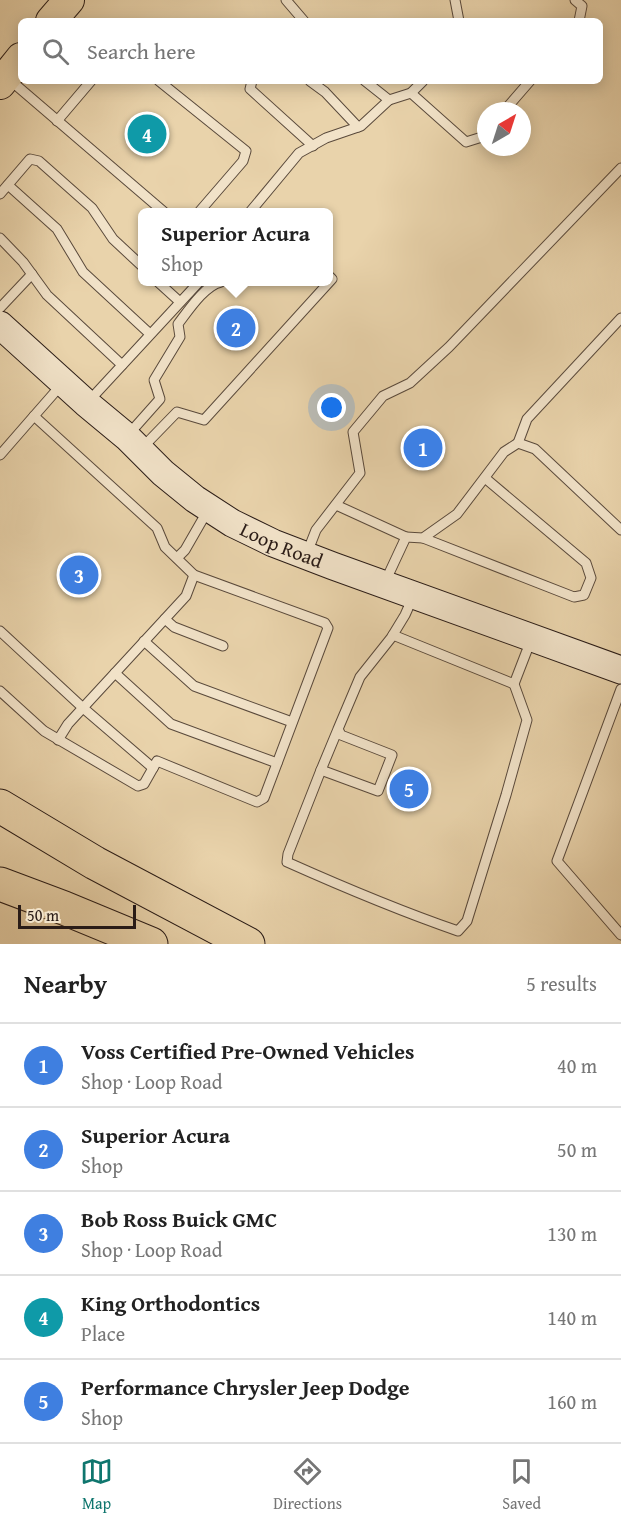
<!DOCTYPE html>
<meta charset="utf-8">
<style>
:root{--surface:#fff;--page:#f2f2f2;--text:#222;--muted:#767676;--line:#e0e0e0;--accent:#0f766e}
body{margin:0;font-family:"Gentium Book Plus",serif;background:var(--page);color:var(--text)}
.compass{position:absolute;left:477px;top:102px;width:54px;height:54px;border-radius:50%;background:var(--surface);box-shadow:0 3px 15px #0003;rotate:39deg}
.scale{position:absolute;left:18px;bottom:15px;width:118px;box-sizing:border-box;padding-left:6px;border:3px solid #2a1c17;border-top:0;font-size:16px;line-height:21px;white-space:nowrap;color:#2a1c17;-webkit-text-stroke:4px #f1e2c8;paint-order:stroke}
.you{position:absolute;left:332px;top:408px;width:21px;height:21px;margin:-15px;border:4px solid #fff;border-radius:50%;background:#1a73e8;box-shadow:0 0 0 9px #1a73e833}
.badge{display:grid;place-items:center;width:39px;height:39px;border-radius:50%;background:var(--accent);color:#fff;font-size:20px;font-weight:700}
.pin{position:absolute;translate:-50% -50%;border:3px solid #fff;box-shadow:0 2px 6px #0006}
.popup{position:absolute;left:138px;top:208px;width:195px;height:78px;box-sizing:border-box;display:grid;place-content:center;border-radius:9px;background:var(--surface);filter:drop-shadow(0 2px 4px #0005);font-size:20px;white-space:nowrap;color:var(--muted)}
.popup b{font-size:22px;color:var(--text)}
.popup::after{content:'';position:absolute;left:50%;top:100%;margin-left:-12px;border:12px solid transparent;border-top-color:var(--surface)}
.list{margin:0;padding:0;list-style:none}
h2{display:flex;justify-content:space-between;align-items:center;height:78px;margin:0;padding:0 24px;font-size:26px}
h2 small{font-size:20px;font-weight:400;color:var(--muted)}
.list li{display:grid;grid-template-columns:39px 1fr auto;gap:18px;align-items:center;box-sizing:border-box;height:84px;padding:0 24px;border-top:2px solid var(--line)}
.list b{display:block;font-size:22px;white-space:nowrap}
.list p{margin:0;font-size:20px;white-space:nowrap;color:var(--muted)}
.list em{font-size:20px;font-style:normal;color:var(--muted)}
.icon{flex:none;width:33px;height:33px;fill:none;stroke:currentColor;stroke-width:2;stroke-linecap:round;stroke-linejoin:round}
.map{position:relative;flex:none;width:621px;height:944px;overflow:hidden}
.search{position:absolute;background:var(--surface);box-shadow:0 3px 15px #0003;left:18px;right:18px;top:18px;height:66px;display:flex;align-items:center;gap:15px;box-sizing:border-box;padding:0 21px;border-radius:9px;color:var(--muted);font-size:22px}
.sheet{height:498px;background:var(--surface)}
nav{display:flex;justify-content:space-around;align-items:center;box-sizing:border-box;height:84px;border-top:2px solid var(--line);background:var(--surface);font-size:16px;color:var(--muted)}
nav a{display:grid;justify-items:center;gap:3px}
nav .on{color:var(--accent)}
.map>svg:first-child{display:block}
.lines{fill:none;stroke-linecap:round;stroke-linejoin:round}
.lane-casing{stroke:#5a4a3c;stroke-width:11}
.secondary-casing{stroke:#2a1c17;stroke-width:29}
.primary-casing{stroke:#2a1c17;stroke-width:32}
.highway-casing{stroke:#2a1c17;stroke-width:35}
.lane{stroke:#f1e2c8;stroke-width:9}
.secondary{stroke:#f1e2c8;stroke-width:27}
.primary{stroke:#e9d3ab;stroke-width:30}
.highway{stroke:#e9d3ab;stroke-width:33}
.labels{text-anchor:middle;stroke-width:4.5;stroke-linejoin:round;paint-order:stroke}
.street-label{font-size:20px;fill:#2a1c17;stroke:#f1e2c8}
</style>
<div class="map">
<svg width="621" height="944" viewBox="0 0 621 944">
<rect width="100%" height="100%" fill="#e9d3ab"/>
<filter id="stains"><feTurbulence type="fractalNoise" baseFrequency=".00333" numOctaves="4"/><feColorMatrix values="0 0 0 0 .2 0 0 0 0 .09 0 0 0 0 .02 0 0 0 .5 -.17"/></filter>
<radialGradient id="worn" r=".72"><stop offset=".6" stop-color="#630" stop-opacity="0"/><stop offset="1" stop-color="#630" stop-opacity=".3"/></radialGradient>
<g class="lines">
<!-- lane casing -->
<g class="lane-casing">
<g id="lane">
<polyline points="286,0 304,21"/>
<polyline points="455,0 459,21"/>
<polyline points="575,0 582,6 579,21"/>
<polyline points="10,80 164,212"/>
<polyline points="159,81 246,151 243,161 199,212"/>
<polyline points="252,81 250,89 313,146"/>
<polyline points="310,81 325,92 358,127"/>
<polyline points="365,81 389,100"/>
<polyline points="411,93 466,142 482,137 486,132"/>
<polyline points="504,111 530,81"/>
<polyline points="57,121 91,81"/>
<polyline points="8,185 57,229 83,272 150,334"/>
<polyline points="0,194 30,159 39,161 92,208 113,239 143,267"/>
<polyline points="250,212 299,153 326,138 361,126 389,100 411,93 423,81"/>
<polyline points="0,238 23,262 47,295 122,365"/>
<polyline points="158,282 180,302"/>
<polyline points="0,308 32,274"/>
<polyline points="88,402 199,282"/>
<polyline points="34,416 62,384"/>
<path d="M 128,435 L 160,399 L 154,380 L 180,337 L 178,324 C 188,311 205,285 221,282"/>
<polyline points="518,443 527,419 621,318"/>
<polyline points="142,448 177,412 204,420 332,279 329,276"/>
<polyline points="0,455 34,416 157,528 165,547 194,575 325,623 328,628 264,798 257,802 157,761 144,784 138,786 44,731 0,691"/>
<polyline points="336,505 406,537"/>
<polyline points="423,538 574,597 584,595 591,578 586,563 485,478"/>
<polyline points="307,553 316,530 360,473 353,432 383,396 410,383 449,347 621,168"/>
<polyline points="177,558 185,550 208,510"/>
<polyline points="385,582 406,537 423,538 457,514 504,452 518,443 535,449 621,530"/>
<polyline points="165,619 174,627 223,646"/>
<polyline points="0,631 82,707 153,768"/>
<polyline points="393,635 514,684 531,640"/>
<polyline points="144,641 194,686 292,722"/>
<polyline points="115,673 171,724 277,763"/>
<polyline points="621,689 557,861 621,935"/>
<polyline points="338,729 321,770 378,791 392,755 341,735 338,729 360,677 391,638 405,615 413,597"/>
<polyline points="58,740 68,724 186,596 194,575"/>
<path d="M 321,770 L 288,854 L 287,862 C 343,887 400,911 458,931 L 467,921 L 506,795 L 527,720 L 514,684"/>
</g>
</g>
<!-- secondary casing -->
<g class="secondary-casing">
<g id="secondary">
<path id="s1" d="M 0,325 L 86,403 L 127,437 L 163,473 L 195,499 L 232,523 L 273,543 L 333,566 L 621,670"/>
</g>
</g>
<!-- primary casing -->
<g class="primary-casing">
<g id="primary">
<polyline points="51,21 69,0"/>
<polyline points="0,84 21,58"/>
</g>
</g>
<!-- highway casing -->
<g class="highway-casing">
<g id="highway">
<polyline points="0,806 95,863 248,944"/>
<polyline points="0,884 64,908 151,944"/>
</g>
</g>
<!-- lane -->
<use href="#lane" class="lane"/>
<!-- secondary -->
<use href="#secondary" class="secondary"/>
<!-- primary -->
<use href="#primary" class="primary"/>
<!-- highway -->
<use href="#highway" class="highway"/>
</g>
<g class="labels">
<!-- street labels -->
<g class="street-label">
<text dy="7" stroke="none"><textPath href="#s1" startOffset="360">Loop Road</textPath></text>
</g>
</g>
<rect width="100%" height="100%" filter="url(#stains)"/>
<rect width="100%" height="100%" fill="url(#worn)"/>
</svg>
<svg class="compass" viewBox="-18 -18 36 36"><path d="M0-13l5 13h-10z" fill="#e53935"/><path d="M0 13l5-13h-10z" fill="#767676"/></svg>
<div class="scale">50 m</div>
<div class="you"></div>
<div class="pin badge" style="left:423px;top:448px;background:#3f7fe0">1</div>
<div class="pin badge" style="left:236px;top:328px;background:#3f7fe0">2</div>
<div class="popup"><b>Superior Acura</b>Shop</div>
<div class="pin badge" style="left:79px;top:575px;background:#3f7fe0">3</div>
<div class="pin badge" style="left:147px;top:134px;background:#0f9aa8">4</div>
<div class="pin badge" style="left:409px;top:789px;background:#3f7fe0">5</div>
<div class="search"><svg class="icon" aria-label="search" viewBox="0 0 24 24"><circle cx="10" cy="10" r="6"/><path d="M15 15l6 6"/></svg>Search here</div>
</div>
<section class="sheet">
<h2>Nearby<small>5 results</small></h2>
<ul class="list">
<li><span class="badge" style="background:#3f7fe0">1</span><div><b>Voss Certified Pre-Owned Vehicles</b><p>Shop · Loop Road</p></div><em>40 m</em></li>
<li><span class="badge" style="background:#3f7fe0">2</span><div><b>Superior Acura</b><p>Shop</p></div><em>50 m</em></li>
<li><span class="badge" style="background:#3f7fe0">3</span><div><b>Bob Ross Buick GMC</b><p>Shop · Loop Road</p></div><em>130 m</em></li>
<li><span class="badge" style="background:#0f9aa8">4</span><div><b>King Orthodontics</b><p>Place</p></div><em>140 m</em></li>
<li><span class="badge" style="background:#3f7fe0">5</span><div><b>Performance Chrysler Jeep Dodge</b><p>Shop</p></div><em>160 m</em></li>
</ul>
</section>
<nav>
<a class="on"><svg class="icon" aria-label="map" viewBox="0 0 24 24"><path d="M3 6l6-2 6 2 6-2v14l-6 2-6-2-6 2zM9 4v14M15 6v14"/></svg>Map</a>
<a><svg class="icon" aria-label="directions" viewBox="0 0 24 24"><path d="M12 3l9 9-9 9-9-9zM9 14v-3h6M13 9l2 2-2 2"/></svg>Directions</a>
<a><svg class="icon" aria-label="saved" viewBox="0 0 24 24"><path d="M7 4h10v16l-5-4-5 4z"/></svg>Saved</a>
</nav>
